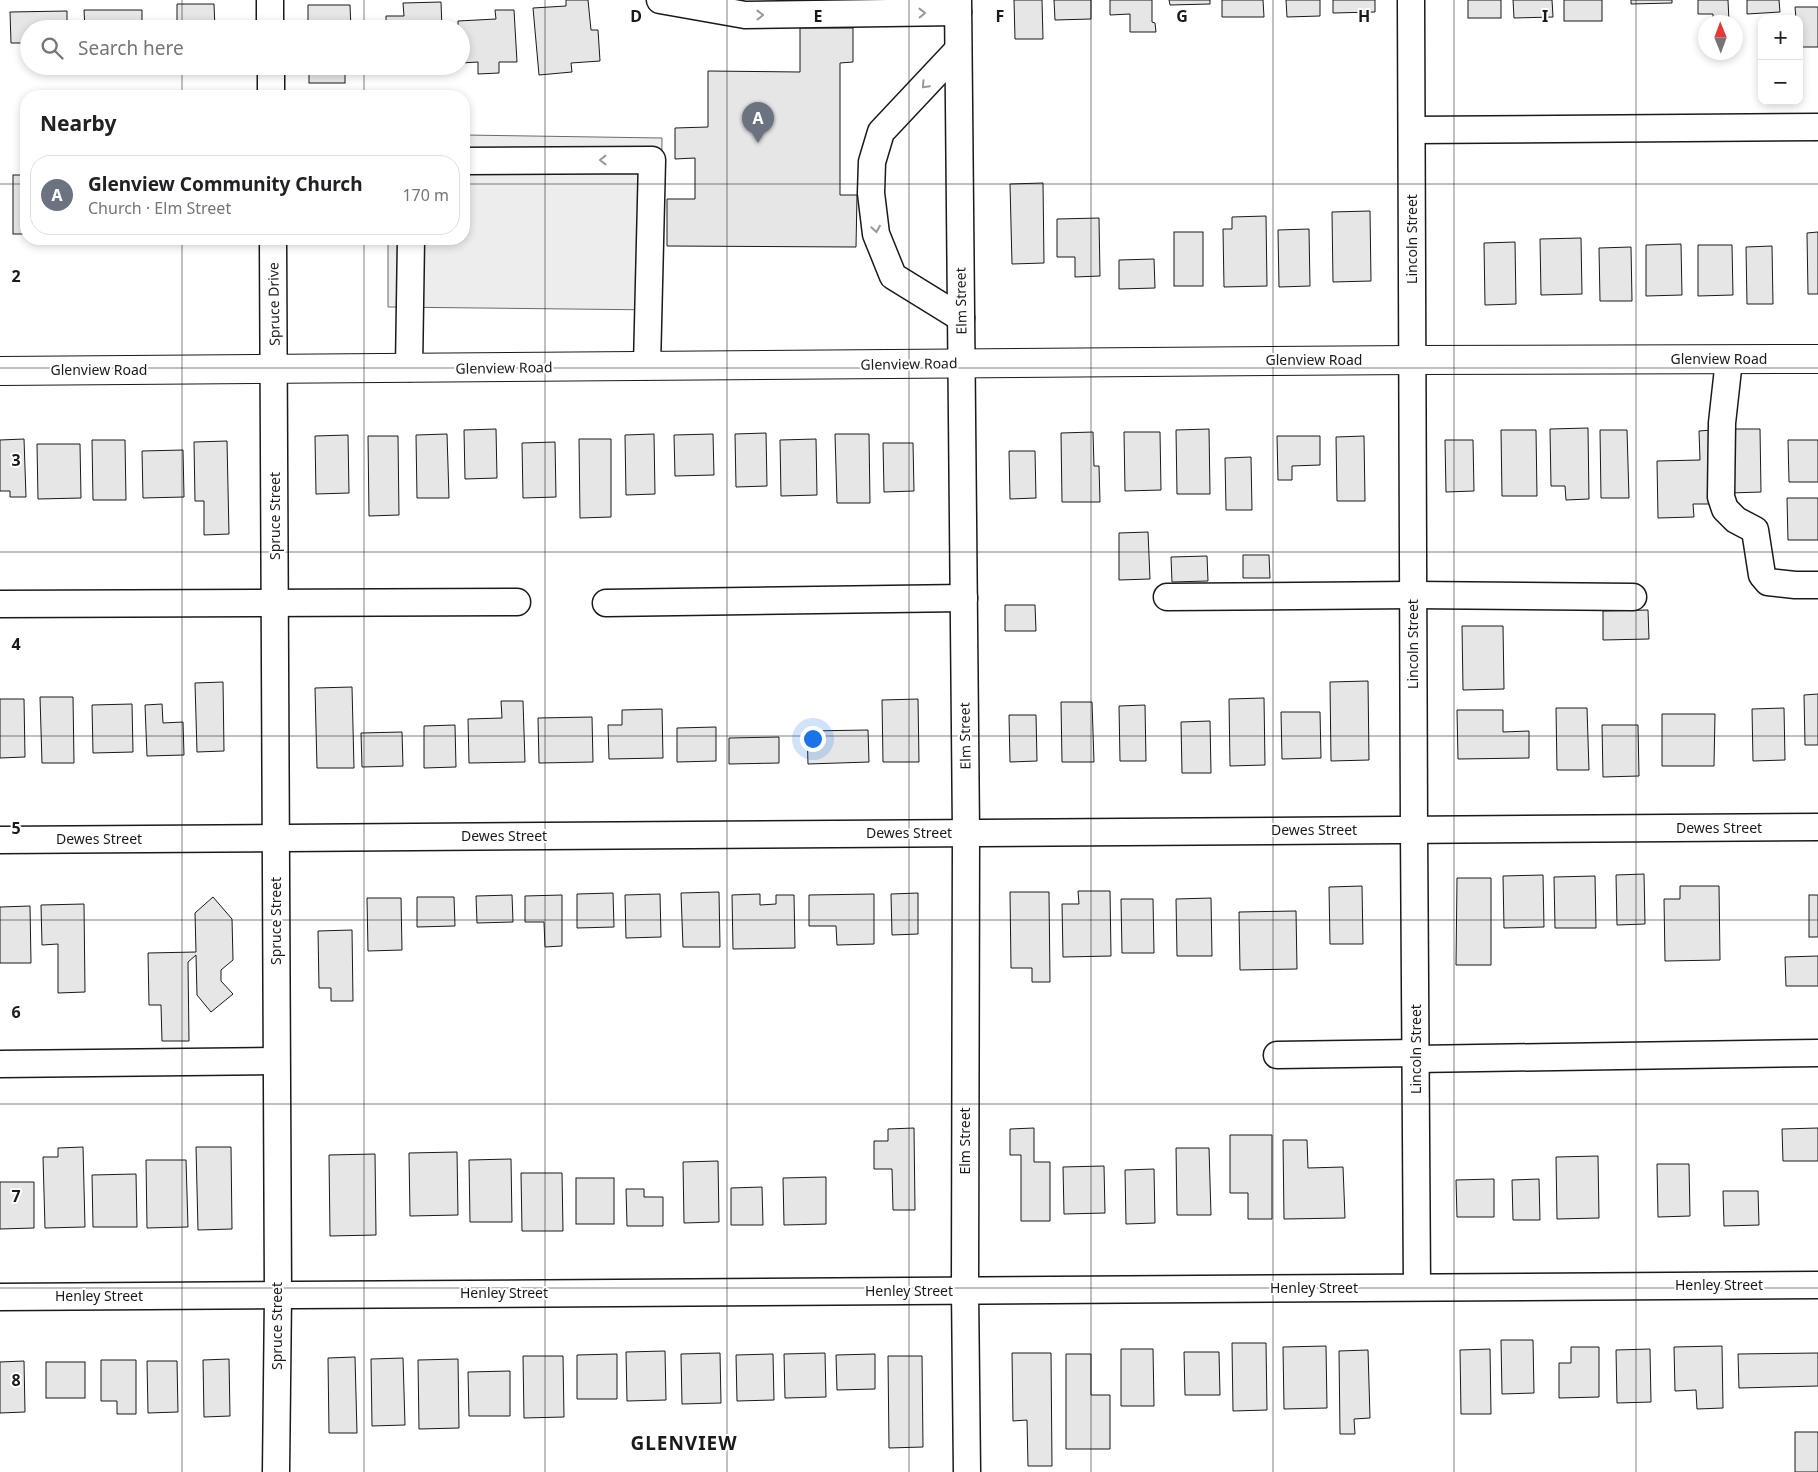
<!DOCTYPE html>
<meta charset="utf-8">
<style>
:root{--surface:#fff;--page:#f2f2f2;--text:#202124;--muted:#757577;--line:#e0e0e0;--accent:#c62828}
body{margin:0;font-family:"Noto Sans",sans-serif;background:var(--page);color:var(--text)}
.controls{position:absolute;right:15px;top:15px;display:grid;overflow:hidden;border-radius:10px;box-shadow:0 2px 8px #0003}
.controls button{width:45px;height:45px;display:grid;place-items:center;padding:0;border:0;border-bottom:1px solid var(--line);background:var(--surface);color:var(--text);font:25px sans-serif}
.compass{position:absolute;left:1698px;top:15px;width:45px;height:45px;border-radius:50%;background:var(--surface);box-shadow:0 2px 8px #0003;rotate:359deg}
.you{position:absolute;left:812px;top:738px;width:18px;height:18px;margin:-12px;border:4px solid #fff;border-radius:50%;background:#1a73e8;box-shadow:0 0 0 8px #1a73e833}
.badge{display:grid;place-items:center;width:32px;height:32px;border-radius:50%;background:var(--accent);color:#fff;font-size:16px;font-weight:700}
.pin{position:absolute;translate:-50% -41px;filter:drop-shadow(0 1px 2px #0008)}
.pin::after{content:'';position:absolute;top:26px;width:18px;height:15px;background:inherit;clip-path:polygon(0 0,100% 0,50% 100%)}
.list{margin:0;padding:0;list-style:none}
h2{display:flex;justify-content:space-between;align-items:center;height:65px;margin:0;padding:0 20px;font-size:21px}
h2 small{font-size:16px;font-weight:400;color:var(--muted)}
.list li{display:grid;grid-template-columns:32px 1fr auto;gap:15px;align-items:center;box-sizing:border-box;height:80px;margin:0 10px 10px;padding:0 10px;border:1px solid var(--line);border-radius:20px}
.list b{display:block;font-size:19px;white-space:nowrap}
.list p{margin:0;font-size:16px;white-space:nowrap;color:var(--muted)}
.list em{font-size:16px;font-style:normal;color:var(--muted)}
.icon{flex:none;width:28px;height:28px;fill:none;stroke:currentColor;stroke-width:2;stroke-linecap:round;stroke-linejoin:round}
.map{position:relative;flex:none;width:1818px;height:1472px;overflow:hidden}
.search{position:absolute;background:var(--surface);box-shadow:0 2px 8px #0003;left:20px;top:20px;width:450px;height:55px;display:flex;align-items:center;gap:12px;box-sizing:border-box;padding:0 18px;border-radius:28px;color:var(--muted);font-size:19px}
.panel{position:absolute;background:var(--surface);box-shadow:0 2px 8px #0003;left:20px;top:90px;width:450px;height:155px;border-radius:20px}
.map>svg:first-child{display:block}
.parking{fill:#ededed;stroke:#6a6a6a}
.building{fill:#e6e6e6;stroke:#1a1a1a}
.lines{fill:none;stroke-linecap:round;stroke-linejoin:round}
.minor-casing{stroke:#1a1a1a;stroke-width:29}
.major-casing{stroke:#1a1a1a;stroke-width:30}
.minor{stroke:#fff;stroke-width:26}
.major{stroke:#fff;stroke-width:28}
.oneway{stroke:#989898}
.grid{fill:none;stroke:#1a1a1a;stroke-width:1;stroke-opacity:0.55}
.labels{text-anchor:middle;stroke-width:4;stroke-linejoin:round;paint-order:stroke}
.street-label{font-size:14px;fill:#1a1a1a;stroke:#fff}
.district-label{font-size:19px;font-weight:bold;letter-spacing:1px;fill:#1a1a1a;stroke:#fff}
.grid-label{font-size:16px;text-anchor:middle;font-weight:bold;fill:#1a1a1a;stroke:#fff;stroke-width:4;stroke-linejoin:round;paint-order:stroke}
</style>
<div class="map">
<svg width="1818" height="1472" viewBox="0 0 1818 1472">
<rect width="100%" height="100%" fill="#fff"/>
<!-- parking -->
<polygon class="parking" points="464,135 662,138 660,310 388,307 388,239 464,239"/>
<!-- building -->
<g class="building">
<polygon points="566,0 588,0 591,30 598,30 600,61 571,63 572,72 539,75 533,8 566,6"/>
<polygon points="1014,0 1042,0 1043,39 1015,39"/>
<polygon points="1054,0 1091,0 1091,19 1055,20"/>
<polygon points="1110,0 1152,0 1152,22 1155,23 1156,32 1130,32 1130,14 1110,15"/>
<polygon points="1169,0 1210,0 1210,4 1170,5"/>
<polygon points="1222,0 1263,0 1264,17 1222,17"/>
<polygon points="1286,0 1320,0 1320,16 1287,17"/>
<polygon points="1333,0 1375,0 1375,12 1333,13"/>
<rect x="1468" y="0" width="33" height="18"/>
<polygon points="1513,0 1552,0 1553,17 1514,18"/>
<rect x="1564" y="0" width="38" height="21"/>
<polygon points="1631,0 1672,0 1672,3 1631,4"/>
<polygon points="1698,0 1728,0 1729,22 1713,22 1713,14 1698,14"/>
<polygon points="1747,0 1779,0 1780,12 1747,14"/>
<polygon points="441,2 442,29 386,29 386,16 404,16 403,3"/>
<polygon points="177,4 214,4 215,29 177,29"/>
<polygon points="308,5 350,5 351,29 308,29"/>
<polygon points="1795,7 1818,7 1818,47 1799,47 1799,19 1796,19"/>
<polygon points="84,10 142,10 142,29 85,29"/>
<polygon points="495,10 514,10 517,62 499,62 499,73 478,74 478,62 461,63 461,29 458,29 458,21 496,19"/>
<polygon points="67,11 67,29 29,29 29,43 11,43 10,12"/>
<polygon points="800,28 853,28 853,62 840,63 840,195 857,195 856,247 667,246 667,199 695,199 695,158 675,159 675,128 708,127 708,71 800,72"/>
<rect x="309" y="66" width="36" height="17"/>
<rect x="13" y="175" width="13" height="59"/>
<polygon points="1043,183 1044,263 1012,264 1010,184"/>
<polygon points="1370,211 1371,281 1333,282 1332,212"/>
<polygon points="1266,216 1267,286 1224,287 1223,229 1232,229 1232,217"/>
<polygon points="1099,218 1100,276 1075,277 1075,257 1057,257 1057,219"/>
<polygon points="1309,229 1310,286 1279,287 1278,230"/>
<rect x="1174" y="232" width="29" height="54"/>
<polygon points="1818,232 1818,294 1808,294 1807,233"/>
<polygon points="1581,238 1582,294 1541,295 1540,239"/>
<polygon points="1515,242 1516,304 1485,305 1484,243"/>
<polygon points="1681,244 1682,295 1646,296 1646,245"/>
<polygon points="1698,245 1732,245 1733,295 1698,296"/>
<polygon points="1772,246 1773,304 1747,304 1746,247"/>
<polygon points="1631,247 1632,301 1600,301 1599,248"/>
<polygon points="1154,259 1155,288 1119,289 1119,260"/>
<polygon points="1588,428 1589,499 1566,500 1565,486 1551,486 1550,429"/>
<polygon points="496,429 497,478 465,479 464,430"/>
<polygon points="1209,429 1210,494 1177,494 1176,430"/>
<polygon points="1729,429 1760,429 1761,492 1730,493"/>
<polygon points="1501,430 1536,430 1537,496 1502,496"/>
<polygon points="1600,430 1627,430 1629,498 1601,498"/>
<polygon points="1712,430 1713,504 1693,504 1694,517 1658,518 1657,461 1700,460 1699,431"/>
<polygon points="1093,432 1094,466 1099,466 1100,502 1062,502 1061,433"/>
<polygon points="1124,432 1160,432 1161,490 1125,491"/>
<polygon points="766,433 767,486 736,487 735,434"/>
<polygon points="447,434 449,498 417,498 416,435"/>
<polygon points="654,434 655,494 626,495 625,435"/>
<polygon points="713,434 714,475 675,476 674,435"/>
<polygon points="835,434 869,434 870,503 837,503"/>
<polygon points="348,435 349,493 316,494 315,436"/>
<polygon points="368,436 398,436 399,515 369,516"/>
<polygon points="1277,436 1320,436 1320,465 1292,466 1292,480 1278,480"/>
<polygon points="1364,436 1365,501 1337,501 1336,437"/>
<polygon points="24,439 26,497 10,497 10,491 0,491 0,440"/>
<polygon points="579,439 611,439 611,517 580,518"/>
<polygon points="816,439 817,495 781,496 780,440"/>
<polygon points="92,440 125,440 126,500 93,500"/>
<polygon points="1445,440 1473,440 1474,491 1446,492"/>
<polygon points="1788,440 1818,440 1818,482 1789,482"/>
<polygon points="227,441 229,534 204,535 204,501 195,501 194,442"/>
<polygon points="555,442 556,497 523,498 522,443"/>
<polygon points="883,443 913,443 914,491 884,492"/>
<polygon points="37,444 80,444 81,498 38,499"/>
<polygon points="183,450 184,497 143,498 142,451"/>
<polygon points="1009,451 1035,451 1036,498 1010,499"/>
<polygon points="1251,457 1252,510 1226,510 1225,458"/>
<polygon points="1787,498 1818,498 1818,540 1788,540"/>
<polygon points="1148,532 1150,579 1119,580 1119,533"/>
<polygon points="1243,555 1269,555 1270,578 1243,578"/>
<polygon points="1207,556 1208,581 1172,582 1171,557"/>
<polygon points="1005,605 1035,605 1036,631 1005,631"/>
<polygon points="1648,610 1649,639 1603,640 1603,611"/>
<polygon points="1462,626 1503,626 1504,689 1463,690"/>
<polygon points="1368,681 1369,760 1331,761 1330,682"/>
<polygon points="223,682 224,751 197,752 195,683"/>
<polygon points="352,687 354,768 317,768 315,688"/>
<polygon points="1818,694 1818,745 1805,745 1804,695"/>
<polygon points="40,697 73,697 74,763 42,763"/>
<polygon points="1264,698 1265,765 1230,766 1229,699"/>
<polygon points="0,699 24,699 25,757 0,758"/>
<polygon points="918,699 919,762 883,762 882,700"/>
<polygon points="501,701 523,701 525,762 469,763 468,719 502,718"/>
<polygon points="1061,702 1092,702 1094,762 1062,762"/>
<polygon points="132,704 133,752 93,753 92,705"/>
<polygon points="162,704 163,723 183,722 184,755 147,756 145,705"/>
<polygon points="1145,705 1146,761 1120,761 1119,706"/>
<polygon points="1556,708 1587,708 1589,770 1557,770"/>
<polygon points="1784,708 1785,760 1753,761 1752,709"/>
<polygon points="662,709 663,758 609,759 608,725 622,725 622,710"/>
<polygon points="1457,710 1503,710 1503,732 1529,731 1529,758 1458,759"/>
<polygon points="1281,712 1320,712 1321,758 1282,759"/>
<polygon points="1662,714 1715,714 1714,766 1662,766"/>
<polygon points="1009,715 1036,715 1037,761 1010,762"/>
<polygon points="592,717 593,762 539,763 538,718"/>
<polygon points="1210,721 1211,773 1182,773 1181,722"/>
<polygon points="455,725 456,767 424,768 424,726"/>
<polygon points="1602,725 1638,725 1639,776 1603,777"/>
<polygon points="716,727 716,761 677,762 677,728"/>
<polygon points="868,730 869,762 808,764 807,731"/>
<polygon points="402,732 403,766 362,767 361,733"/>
<polygon points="779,737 779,763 729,764 729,738"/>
<polygon points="1644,874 1645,924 1617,925 1616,875"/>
<polygon points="1543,875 1544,927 1504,928 1503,876"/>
<polygon points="1595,876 1596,928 1555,928 1554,877"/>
<polygon points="1457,878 1491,878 1491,965 1456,965"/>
<polygon points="1362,886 1363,944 1330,944 1329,887"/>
<polygon points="1680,886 1719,886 1720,960 1665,961 1664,899 1680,899"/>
<polygon points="1078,891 1110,891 1111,956 1063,957 1062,904 1079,904"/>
<polygon points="719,892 720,947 683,947 681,893"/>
<polygon points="1010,892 1049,892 1050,982 1032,982 1032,968 1011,968"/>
<polygon points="613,893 614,927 577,928 577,894"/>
<polygon points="918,893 918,934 892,935 891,894"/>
<polygon points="660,894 661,937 626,938 625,895"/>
<polygon points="760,894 760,905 776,904 776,895 794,895 795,948 733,949 732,895"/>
<polygon points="874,894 874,944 837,945 836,926 809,926 809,895"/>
<polygon points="512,895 513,922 477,923 476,896"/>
<polygon points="562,895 562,946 545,947 544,922 525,922 525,896"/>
<rect x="1809" y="895" width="9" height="42"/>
<polygon points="213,897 232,919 233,960 221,970 221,981 233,994 211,1012 197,995 196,955 188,962 189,1041 162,1041 161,1005 149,1005 148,953 196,952 195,913"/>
<polygon points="417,897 454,897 455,926 417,927"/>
<polygon points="367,898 401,898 402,950 368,951"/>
<polygon points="1211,898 1212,956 1177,956 1176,899"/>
<polygon points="1121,899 1153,899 1154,953 1122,953"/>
<polygon points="84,904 85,992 58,993 58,944 42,945 41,905"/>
<polygon points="30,906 31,963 0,963 0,907"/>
<polygon points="1296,911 1297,969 1240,970 1239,912"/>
<polygon points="352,930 353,1001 331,1001 331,988 319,988 318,931"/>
<polygon points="1818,956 1818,986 1786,986 1785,957"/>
<polygon points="914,1128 915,1210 893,1210 892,1169 874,1169 874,1141 888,1141 888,1129"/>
<polygon points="1034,1128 1034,1162 1050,1162 1050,1221 1021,1221 1021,1155 1010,1155 1010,1129"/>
<polygon points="1818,1128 1818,1161 1783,1161 1782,1129"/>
<polygon points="1230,1135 1272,1135 1272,1219 1248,1219 1248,1193 1230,1193"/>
<polygon points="1283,1140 1307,1140 1308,1168 1343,1167 1345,1218 1284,1219"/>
<polygon points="83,1147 85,1227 45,1228 43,1157 58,1157 58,1148"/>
<polygon points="196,1147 231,1147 232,1229 198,1230"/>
<polygon points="1176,1148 1209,1148 1211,1215 1177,1215"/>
<polygon points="457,1152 458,1215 410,1216 409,1153"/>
<polygon points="375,1154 376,1235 330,1236 329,1155"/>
<polygon points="1598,1156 1599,1218 1557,1219 1556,1157"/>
<polygon points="511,1159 512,1222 470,1222 469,1160"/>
<polygon points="146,1160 186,1160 188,1227 147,1228"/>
<polygon points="718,1161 719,1222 684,1223 683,1162"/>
<polygon points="1657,1164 1689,1164 1690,1216 1658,1217"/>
<polygon points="1104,1166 1105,1213 1064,1214 1063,1167"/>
<polygon points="1154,1169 1155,1223 1126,1224 1125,1170"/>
<polygon points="521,1173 562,1173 563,1231 522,1231"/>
<polygon points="136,1174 137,1227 93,1227 92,1175"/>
<polygon points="826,1177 826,1224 784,1225 783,1178"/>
<rect x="576" y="1178" width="38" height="46"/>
<polygon points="1494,1179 1494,1217 1457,1217 1456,1180"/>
<polygon points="1539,1179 1540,1220 1513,1220 1512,1180"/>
<polygon points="0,1182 34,1182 34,1228 0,1229"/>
<polygon points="762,1187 763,1225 731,1225 731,1188"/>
<polygon points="626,1189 644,1189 644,1197 663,1197 663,1226 627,1226"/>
<polygon points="1723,1191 1758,1191 1759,1225 1724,1226"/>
<polygon points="1501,1340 1533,1340 1534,1393 1502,1394"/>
<polygon points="1232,1343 1266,1343 1267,1410 1233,1411"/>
<polygon points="1326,1346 1327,1408 1284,1409 1283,1347"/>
<polygon points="1722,1346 1723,1408 1697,1409 1696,1390 1675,1391 1674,1347"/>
<polygon points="1571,1347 1599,1347 1599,1397 1559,1398 1559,1363 1571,1363"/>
<polygon points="1121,1349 1153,1349 1154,1406 1121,1406"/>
<polygon points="1490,1349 1491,1414 1461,1414 1460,1350"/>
<polygon points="1650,1349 1651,1402 1617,1403 1616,1350"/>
<polygon points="1368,1350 1370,1418 1354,1419 1355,1434 1340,1434 1339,1351"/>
<polygon points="665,1351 666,1400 627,1401 626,1352"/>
<polygon points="1184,1352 1219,1352 1220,1395 1185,1395"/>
<polygon points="720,1353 721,1403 682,1404 681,1354"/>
<polygon points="825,1353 826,1397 785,1398 784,1354"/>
<polygon points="1012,1353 1051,1353 1052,1466 1028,1466 1027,1420 1013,1421"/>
<polygon points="1818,1353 1818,1386 1739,1388 1738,1354"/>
<polygon points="617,1354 617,1399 577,1399 577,1355"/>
<polygon points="773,1354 774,1400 737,1401 736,1355"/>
<polygon points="875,1354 875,1389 837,1390 836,1355"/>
<polygon points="1066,1354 1091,1354 1091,1395 1110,1395 1110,1449 1066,1449"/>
<polygon points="523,1356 563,1356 564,1417 524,1418"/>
<polygon points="888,1356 922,1356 923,1447 889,1448"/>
<polygon points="355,1357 357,1433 329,1433 328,1358"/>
<polygon points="403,1358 405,1425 372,1426 371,1359"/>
<polygon points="229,1359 230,1416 204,1417 203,1360"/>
<polygon points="458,1359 459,1428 419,1429 418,1360"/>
<polygon points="101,1360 136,1360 136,1414 117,1414 117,1401 101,1401"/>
<polygon points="24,1361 25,1412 0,1413 0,1362"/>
<polygon points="147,1361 177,1361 178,1412 148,1413"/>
<rect x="46" y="1362" width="39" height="36"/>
<polygon points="510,1371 510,1416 469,1416 468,1372"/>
<rect x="1795" y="1432" width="23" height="40"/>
</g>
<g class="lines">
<!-- minor casing -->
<g class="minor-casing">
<g id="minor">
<polyline points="270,0 270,29"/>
<polyline points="660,0 745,15 958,12"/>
<polyline points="958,0 966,833 965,1290 967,1472"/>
<polyline points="1411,0 1414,830 1417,1287"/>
<polyline points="958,50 881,132 872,162 871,193 876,234 893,276 961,318"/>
<polyline points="271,66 271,96"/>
<polyline points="1412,130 1818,127"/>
<polyline points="464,161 652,160 647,366"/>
<polyline points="273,239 278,1295 276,1472"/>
<polyline points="1729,360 1722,423 1721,497 1725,509 1736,520 1755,530 1762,575 1768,582 1795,585 1818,585"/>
<polyline points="409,368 411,239"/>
<polyline points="1167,597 1413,595 1633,597"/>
<polyline points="606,603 964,598"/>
<polyline points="0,604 517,602"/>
<polyline points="0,840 1818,827"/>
<polyline points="1277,1055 1416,1053"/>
<polyline points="1416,1059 1818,1053"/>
<polyline points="0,1064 276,1061"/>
<polyline points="0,1297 1818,1285"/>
</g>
</g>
<!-- major casing -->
<g class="major-casing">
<polyline id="major" points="0,371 1413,360 1818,359"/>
</g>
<!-- minor -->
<use href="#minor" class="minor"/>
<!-- major -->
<use href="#major" class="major"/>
</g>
<!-- one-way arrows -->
<defs><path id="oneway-chevron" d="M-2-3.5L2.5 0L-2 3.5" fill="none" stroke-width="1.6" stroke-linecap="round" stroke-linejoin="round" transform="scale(1.25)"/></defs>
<g class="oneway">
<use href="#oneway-chevron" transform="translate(922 13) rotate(-1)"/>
<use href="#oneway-chevron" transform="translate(760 15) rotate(-1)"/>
<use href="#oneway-chevron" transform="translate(925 85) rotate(133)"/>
<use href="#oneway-chevron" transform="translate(603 160) rotate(180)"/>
<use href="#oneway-chevron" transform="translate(876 229) rotate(81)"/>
</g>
<!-- grid -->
<path class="grid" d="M 182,0 L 182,29M 364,0 L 364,29M 545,0 L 545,1472M 727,0 L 727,1472M 909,0 L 909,1472M 1091,0 L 1091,1472M 1273,0 L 1273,1472M 1454,0 L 1454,1472M 1636,0 L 1636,1472M 182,66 L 182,96M 364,66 L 364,96M 0,184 L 26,184M 464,184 L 1818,184M 182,239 L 182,1472M 364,239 L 364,1472M 0,368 L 1818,368M 0,552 L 1818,552M 0,736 L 1818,736M 0,920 L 1818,920M 0,1104 L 1818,1104M 0,1288 L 1818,1288"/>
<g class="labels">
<!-- street labels -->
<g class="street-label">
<text transform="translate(1412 239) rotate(-90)" y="5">Lincoln Street</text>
<text transform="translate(961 301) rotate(-91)" y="5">Elm Street</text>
<text transform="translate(274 304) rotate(-91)" y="5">Spruce Drive</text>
<text x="1719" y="364">Glenview Road</text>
<text x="1314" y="365">Glenview Road</text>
<text transform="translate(909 364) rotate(-1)" y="5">Glenview Road</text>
<text transform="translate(504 368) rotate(-1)" y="5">Glenview Road</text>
<text x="99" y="375">Glenview Road</text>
<text transform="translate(275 516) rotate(-90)" y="5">Spruce Street</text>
<text transform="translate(1413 644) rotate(-90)" y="5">Lincoln Street</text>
<text transform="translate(965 736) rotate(-91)" y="5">Elm Street</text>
<text x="1719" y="833">Dewes Street</text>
<text x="1314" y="835">Dewes Street</text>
<text x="909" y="838">Dewes Street</text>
<text x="504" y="841">Dewes Street</text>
<text x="99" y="844">Dewes Street</text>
<text transform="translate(276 921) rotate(-90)" y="5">Spruce Street</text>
<text transform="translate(1416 1049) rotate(-90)" y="5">Lincoln Street</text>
<text transform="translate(965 1141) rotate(-90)" y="5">Elm Street</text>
<text x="1719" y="1290">Henley Street</text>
<text x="1314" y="1293">Henley Street</text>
<text x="909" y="1296">Henley Street</text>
<text x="504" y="1298">Henley Street</text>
<text x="99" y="1301">Henley Street</text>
<text transform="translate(277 1326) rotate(-90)" y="5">Spruce Street</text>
</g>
<!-- district labels -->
<g class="district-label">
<text x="684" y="1450">GLENVIEW</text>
</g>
</g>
<g class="grid-label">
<text x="636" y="22">D</text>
<text x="818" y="22">E</text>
<text x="1000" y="22">F</text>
<text x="1182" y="22">G</text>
<text x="1364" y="22">H</text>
<text x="1545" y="22">I</text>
<text x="16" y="282">2</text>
<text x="16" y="466">3</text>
<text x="16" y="650">4</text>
<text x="16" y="834">5</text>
<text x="16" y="1018">6</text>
<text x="16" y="1202">7</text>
<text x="16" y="1386">8</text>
</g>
</svg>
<div class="controls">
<button>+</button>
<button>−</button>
</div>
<svg class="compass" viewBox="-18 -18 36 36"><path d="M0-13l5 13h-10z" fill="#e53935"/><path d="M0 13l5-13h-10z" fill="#757577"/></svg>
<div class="you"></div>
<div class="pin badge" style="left:758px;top:143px;background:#6b7280">A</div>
<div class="search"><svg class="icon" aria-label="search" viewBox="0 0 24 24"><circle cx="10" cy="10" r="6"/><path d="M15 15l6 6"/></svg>Search here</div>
<section class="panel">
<h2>Nearby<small></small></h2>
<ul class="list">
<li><span class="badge" style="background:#6b7280">A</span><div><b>Glenview Community Church</b><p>Church · Elm Street</p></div><em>170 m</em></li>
</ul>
</section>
</div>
